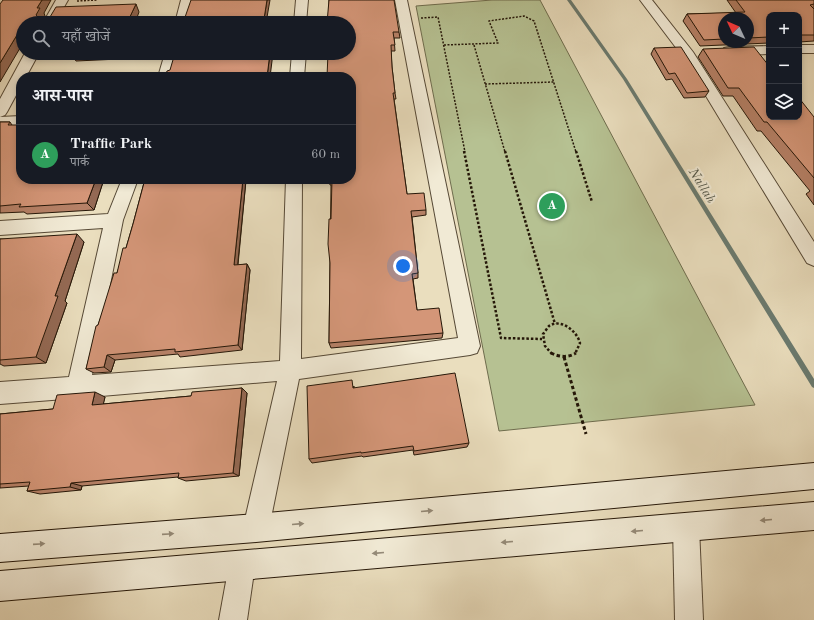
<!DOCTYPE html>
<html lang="hi">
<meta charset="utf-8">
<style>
:root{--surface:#171b24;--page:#242831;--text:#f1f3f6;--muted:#9ea1a6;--line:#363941;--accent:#0b8043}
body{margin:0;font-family:"Old Standard TT","Noto Serif Devanagari",serif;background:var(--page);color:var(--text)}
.controls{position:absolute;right:12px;top:12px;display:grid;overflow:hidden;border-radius:8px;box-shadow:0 2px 6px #0003}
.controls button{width:36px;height:36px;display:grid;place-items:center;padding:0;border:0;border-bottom:1px solid var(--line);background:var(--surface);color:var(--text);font:20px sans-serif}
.compass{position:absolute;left:718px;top:12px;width:36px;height:36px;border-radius:50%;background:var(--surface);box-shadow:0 2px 6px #0003;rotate:314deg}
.you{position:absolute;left:403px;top:266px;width:14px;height:14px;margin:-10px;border:3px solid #fff;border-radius:50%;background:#1a73e8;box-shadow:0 0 0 6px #1a73e833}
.badge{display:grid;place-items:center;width:26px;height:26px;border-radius:50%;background:var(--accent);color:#fff;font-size:13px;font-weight:700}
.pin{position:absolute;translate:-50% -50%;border:2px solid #fff;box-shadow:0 1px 4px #0006}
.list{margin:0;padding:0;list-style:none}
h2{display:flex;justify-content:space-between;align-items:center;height:52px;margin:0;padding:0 16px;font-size:17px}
h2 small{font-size:13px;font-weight:400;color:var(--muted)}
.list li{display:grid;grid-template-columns:26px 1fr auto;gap:12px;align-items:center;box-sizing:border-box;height:60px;padding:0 16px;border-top:1px solid var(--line)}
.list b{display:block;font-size:15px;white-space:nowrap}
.list p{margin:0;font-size:13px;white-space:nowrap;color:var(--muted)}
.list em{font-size:13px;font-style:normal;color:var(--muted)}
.icon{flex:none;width:22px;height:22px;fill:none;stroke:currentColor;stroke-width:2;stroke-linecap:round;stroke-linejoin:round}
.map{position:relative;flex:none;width:814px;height:620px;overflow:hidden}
.search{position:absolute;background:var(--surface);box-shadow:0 2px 6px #0003;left:16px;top:16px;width:340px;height:44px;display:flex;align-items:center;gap:10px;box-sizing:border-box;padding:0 14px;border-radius:22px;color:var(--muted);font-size:15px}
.panel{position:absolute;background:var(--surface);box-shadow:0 2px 6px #0003;left:16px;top:72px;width:340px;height:112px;border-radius:16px}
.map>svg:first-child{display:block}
.green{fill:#b6c192;stroke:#6e6c4d}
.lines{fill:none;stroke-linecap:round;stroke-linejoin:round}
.stream{fill:#6a7a6f;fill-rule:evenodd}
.street-casing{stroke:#564936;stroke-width:2}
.secondary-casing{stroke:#251708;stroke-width:2}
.path-far2{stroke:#251708;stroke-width:1.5;stroke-dasharray:2 1.5;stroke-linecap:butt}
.path-far1{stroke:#251708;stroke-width:2.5;stroke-dasharray:2.5 2;stroke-linecap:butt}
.path{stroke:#251708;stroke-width:3;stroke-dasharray:3.5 2.5;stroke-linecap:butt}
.street{fill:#f1ead5;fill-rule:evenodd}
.secondary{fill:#f1ead5;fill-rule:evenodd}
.wall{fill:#b68167;stroke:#251708;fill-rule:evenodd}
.shaded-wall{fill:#946954;stroke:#251708}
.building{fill:#d49678;stroke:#251708}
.oneway{fill:#958b79}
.labels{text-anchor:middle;stroke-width:4;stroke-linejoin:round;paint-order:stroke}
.water-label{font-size:13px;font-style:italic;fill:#4d5144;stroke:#f1ead5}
</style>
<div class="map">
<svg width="814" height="620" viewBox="0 0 814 620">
<rect width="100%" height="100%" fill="#eadebe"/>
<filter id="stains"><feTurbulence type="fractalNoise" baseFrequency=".005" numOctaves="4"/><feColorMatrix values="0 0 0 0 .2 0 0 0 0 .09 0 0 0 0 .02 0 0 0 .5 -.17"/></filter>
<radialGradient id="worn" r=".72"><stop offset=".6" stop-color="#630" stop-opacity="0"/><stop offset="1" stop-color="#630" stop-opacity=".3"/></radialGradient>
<!-- green -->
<polygon class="green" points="492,0 540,0 755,405 499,431 416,6"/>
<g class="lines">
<!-- stream -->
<polygon class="stream" points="567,0 571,0 627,79 814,379 814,388 812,387 623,79"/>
<!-- street casing -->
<g class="street-casing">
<g id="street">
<polygon points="56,0 68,0 55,23 43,23"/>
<polygon points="181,0 193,0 187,23 175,23"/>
<polygon points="296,0 308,0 306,23 294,23"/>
<polygon points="395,0 407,0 480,346 477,353 470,355 299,379 269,528 265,537 256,541 247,537 243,528 277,381 78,398 0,404 0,382 69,377 103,228 0,235 0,221 108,214 122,179 138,179 123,220 92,375 280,361 286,179 302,179 301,359 458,338"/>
<polygon points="640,0 652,0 693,52 814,242 814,266 807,263 680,53"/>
<rect x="799" y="45" width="15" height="8"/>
<polygon points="769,46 769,54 729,55 724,54 722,51 724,48 729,47"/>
<polygon points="25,53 39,53 26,77 21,77 21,86 7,112 5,115 0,117 0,99"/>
<polygon points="165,53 179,53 172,77 158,77"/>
<polygon points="292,53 306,53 304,77 290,77"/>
<polygon points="21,116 21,126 0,127 0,117"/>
<polygon points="686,514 695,518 699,527 703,620 675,620 673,527 677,518"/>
<polygon points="242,552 251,556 255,565 247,620 219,620 229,565 233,556"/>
</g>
</g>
<!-- secondary casing -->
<g class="secondary-casing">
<g id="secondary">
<polygon points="814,463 814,489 256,542 0,562 0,534 256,514"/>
<polygon points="814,502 814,530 0,601 0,571"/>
</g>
</g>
<!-- path-far2 -->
<g class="path-far2">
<polyline points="77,1 97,0"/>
<polyline points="421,18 438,17 465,152"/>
<polyline points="444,45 498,43 489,21 524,16 534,21 576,152"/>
<polyline points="474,45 505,152"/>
<polyline points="485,84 554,82"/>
</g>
<!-- path-far1 -->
<g class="path-far1">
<polyline points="464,151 501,338 542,339"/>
<polyline points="505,151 555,324"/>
<polyline points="576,151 592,202"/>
<path d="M 552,354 L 545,346 L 543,334 C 545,332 547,328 549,326 C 561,318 577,331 580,343 L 575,354"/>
</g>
<!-- path -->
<g class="path">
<path d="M 551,353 C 559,357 568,358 576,353"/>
<polyline points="564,357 586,434"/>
</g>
<!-- street -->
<use href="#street" class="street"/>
<!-- secondary -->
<use href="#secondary" class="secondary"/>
</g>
<!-- wall -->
<g class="wall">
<polygon points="329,0 399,32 400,38 394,38 395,51 391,51 392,67 395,93 396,99 394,99 407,194 426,210 426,215 412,217 418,273 418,278 413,279 417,310 443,333 442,338 331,348 329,343 331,185 330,185 329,179"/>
<path d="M 727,0 L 814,0 L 814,41 L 799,42 L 799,15 L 769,15 L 769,43 L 700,46 L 683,21 L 687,14 L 736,13 ZM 724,18 L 748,18 L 748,42 L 724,42 Z"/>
<polygon points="654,48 709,91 705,97 684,98 672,79 666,80 651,54"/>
<polygon points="703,49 769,117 814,117 814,205 806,194 810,191 761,131 757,131 733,96 723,96 698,57"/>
<polygon points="66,53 122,53 119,59 76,61 72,55 67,55"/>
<polygon points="0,122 10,122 12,125 21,179 104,179 94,210 27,214 24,212 0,213"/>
<polygon points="145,179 250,179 249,180 246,180 238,265 247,264 250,270 242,350 180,357 178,354 115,360 111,372 94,373 86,369 98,325 126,248 133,224"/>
<polygon points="0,239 84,242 65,301 67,303 46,363 4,366 0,364"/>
<polygon points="354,386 354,388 469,443 467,447 414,455 413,450 363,457 362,456 312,463 309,459"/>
<polygon points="242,388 247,393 239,476 186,481 178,478 178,477 82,486 81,490 40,494 27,491 29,486 0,488 0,414 53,409 105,397 103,404 191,396"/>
</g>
<!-- shaded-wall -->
<g class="shaded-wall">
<polygon points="42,0 51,0 44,13 45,16 42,22 36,15 37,8"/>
<polygon points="267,0 270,0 266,23 264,19"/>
<polygon points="136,4 139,12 135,23 127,23"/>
<polygon points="20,30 23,33 23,43 0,82 0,63"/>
<polygon points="116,53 122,53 119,59"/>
<polygon points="270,53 273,53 270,77 267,77"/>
<polygon points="96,179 104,179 94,210 87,203"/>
<polygon points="243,179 246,179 246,180 237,271 234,265"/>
<polygon points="77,234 84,242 65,301 67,303 46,363 36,357 55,296"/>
<polygon points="247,264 250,270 242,350 238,345"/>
<polygon points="107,355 115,360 111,372 104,367"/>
<polygon points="242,388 247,393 239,476 233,473"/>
<polygon points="95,392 105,397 102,410 92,405"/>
<polygon points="71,483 82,486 81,490 70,487"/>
</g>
<!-- building -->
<g class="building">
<polygon points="3,0 42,0 37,8 40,8 36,15 38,17 50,17 56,7 136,4 127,23 23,23 23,30 20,30 0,63 0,4"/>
<polygon points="191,0 267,0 264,19 276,19 276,23 183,23"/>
<polygon points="329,0 394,0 399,32 393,32 395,45 391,45 392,67 395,93 393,93 407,194 424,193 426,210 411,211 418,273 412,274 417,310 439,308 443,333 329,343 330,263 328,244 329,219 331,219 332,179 351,179 351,77 327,77 328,53 349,53 349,23 327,23"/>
<polygon points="736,0 814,0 814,4 810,5 814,9 814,35 799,35 799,15 769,15 769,37 748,38 748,18 724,18 724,39 704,40 687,14 745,12"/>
<polygon points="681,47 709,91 687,93 675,73 669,74 654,48"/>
<polygon points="754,47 769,66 769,117 799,117 799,98 814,117 814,178 767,122 764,122 739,88 728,88 703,49"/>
<polygon points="175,53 270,53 267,77 165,77 167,71 170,70"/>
<polygon points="0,122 10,122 8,125 21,125 21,179 96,179 87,203 19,207 21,204 0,206"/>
<polygon points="145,179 243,179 234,265 247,264 238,345 175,352 175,349 107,355 104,367 86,369 96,326 98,325 114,273 117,273 123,248 126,248 133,224"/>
<polygon points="77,234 55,296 58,296 36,357 0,360 0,239"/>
<polygon points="455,373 469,443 414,451 413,446 361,453 361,452 309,459 307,386 352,380 353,388"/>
<polygon points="242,388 233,473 178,478 179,473 71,483 70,487 27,491 30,482 0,484 0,414 53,409 57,395 95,392 92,405 191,396 192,392"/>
</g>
<!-- one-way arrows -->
<defs><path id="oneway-solid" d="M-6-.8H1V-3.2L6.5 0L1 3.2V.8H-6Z"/></defs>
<g class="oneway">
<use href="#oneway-solid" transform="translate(427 511) rotate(-5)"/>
<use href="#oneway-solid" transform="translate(766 520) rotate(175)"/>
<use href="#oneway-solid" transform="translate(298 524) rotate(-5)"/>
<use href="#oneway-solid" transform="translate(637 531) rotate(175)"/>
<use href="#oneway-solid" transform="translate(168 534) rotate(-4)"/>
<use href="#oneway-solid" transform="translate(507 542) rotate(175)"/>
<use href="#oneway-solid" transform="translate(39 544) rotate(-4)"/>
<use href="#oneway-solid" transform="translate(378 553) rotate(175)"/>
</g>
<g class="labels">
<!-- water labels -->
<g class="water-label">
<text transform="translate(703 185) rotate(58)" y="5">Nallah</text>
</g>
</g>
<rect width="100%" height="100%" filter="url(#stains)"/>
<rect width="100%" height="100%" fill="url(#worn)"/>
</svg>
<div class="controls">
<button>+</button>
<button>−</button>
<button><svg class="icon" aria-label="layers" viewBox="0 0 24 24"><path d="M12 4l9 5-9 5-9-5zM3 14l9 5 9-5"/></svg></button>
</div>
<svg class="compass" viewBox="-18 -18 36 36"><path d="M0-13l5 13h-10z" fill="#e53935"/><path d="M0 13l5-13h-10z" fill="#9ea1a6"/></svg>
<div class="you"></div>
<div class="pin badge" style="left:552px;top:206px;background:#2e9e5b">A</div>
<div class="search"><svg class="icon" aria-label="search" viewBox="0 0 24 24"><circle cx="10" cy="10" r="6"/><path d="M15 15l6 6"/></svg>यहाँ खोजें</div>
<section class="panel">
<h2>आस-पास<small></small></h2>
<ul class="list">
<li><span class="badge" style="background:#2e9e5b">A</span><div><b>Traffic Park</b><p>पार्क</p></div><em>60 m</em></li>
</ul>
</section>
</div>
